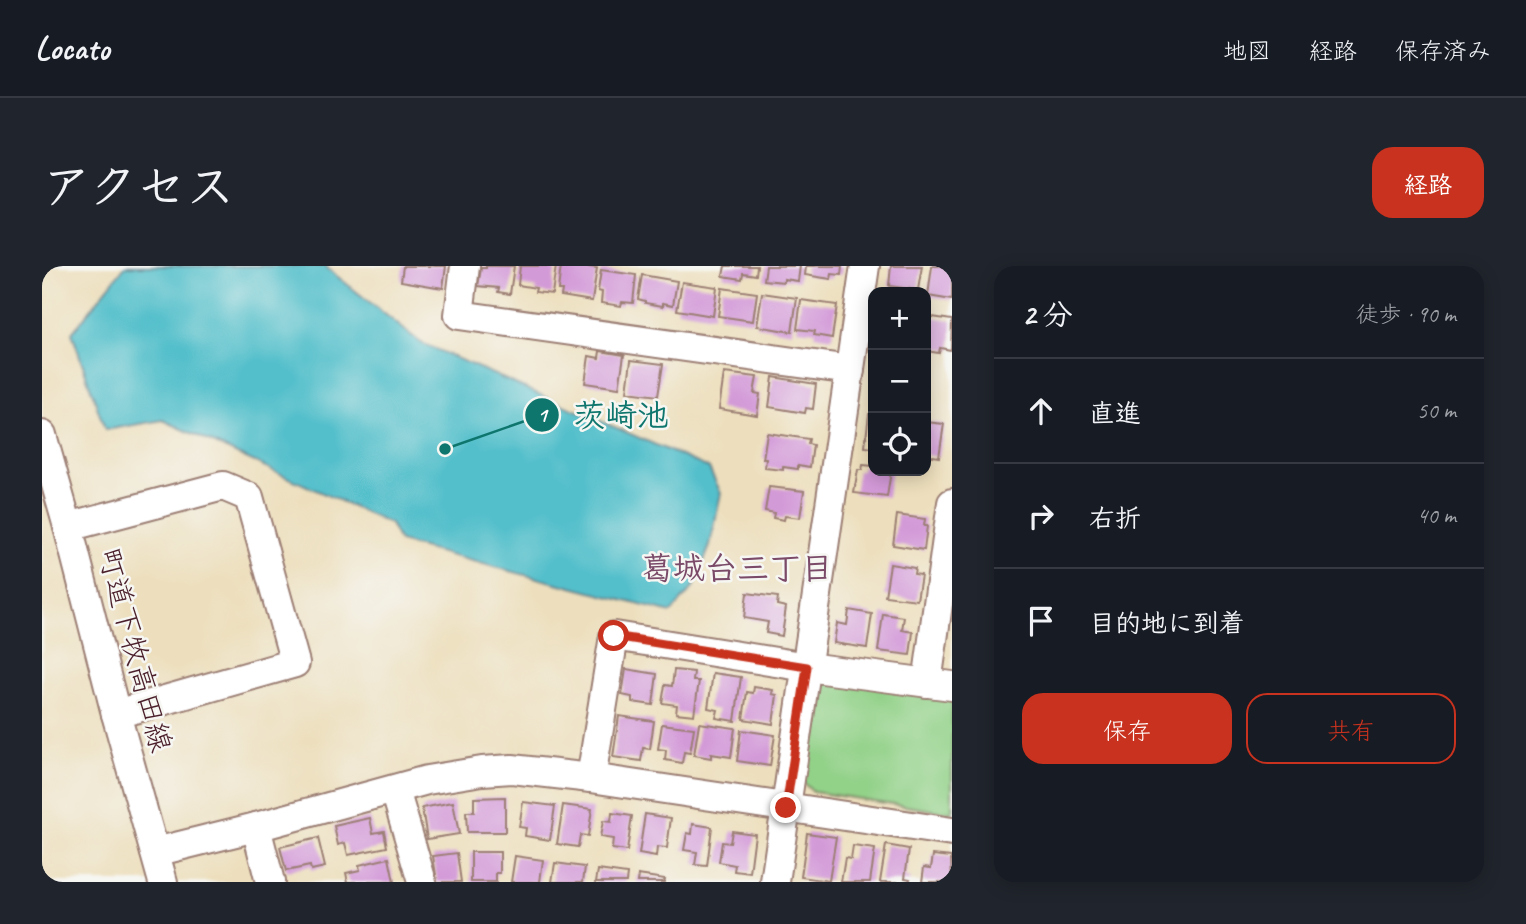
<!DOCTYPE html>
<html lang="ja">
<meta charset="utf-8">
<style>
:root{--surface:#171b24;--page:#20242c;--text:#f1f3f6;--muted:#9ea1a6;--line:#363941;--accent:#c8321e}
body{margin:0;font-family:Caveat,"Klee One",sans-serif;background:var(--page);color:var(--text)}
.controls{position:absolute;right:21px;top:21px;display:grid;overflow:hidden;border-radius:14px;box-shadow:0 4px 18px #0003}
.controls button{width:63px;height:63px;display:grid;place-items:center;padding:0;border:0;border-bottom:2px solid var(--line);background:var(--surface);color:var(--text);font:35px sans-serif}
.stop{position:absolute;width:21px;height:21px;margin:-16px;border:5px solid #c8321e;border-radius:50%;background:#fff}
.stop.end{background:#c8321e;border-color:#fff;box-shadow:0 2px 7px #0008}
.list{margin:0;padding:0;list-style:none}
h2{display:flex;justify-content:space-between;align-items:center;height:91px;margin:0;padding:0 28px;font-size:30px}
h2 small{font-size:23px;font-weight:400;color:var(--muted)}
.list li{display:grid;grid-template-columns:46px 1fr auto;gap:21px;align-items:center;box-sizing:border-box;height:105px;padding:0 28px;border-top:2px solid var(--line)}
.list b{display:block;font-size:26px;white-space:nowrap}
.list em{font-size:23px;font-style:normal;color:var(--muted)}
.actions{display:flex;gap:14px;padding:21px 28px}
.actions a{flex:1;padding:16px 0;border:2px solid var(--accent);border-radius:21px;text-align:center;font-size:24px;color:var(--accent)}
.actions .main{background:var(--accent);color:#fff}
.icon{flex:none;width:38px;height:38px;fill:none;stroke:currentColor;stroke-width:2;stroke-linecap:round;stroke-linejoin:round}
.map{position:relative;flex:none;width:910px;height:616px;overflow:hidden;border-radius:21px}
header{display:flex;align-items:center;gap:42px;box-sizing:border-box;height:98px;padding:0 35px;background:var(--surface);border-bottom:2px solid var(--line)}
header strong{font-size:33px}
nav{display:flex;gap:38px;margin-inline-start:auto;font-size:24px}
.intro{display:flex;align-items:center;justify-content:space-between;box-sizing:border-box;height:168px;padding:0 42px}
h1{margin:0;font-size:49px}
.button{padding:18px 32px;border-radius:21px;background:var(--accent);color:#fff;font-size:24px;font-weight:700}
main{display:flex;gap:42px;padding:0 42px}
aside{flex:1;background:var(--surface);border-radius:21px;box-shadow:0 4px 18px #0003}
.map>svg:first-child{display:block}
.green{fill:#92d188;stroke:#6e785a;stroke-width:2}
.water{fill:#53bfcb;stroke:#4e6f7b;stroke-width:2}
.building{fill:#d39ad8}
.lines{fill:none;stroke-linecap:round;stroke-linejoin:round}
.minor-casing{stroke:#9c7f74;stroke-width:32}
.minor{stroke:#fff;stroke-width:28}
.route{stroke:#c8321e;stroke-width:9}
.labels{text-anchor:middle;stroke-width:5;stroke-linejoin:round;paint-order:stroke}
.street-label{font-size:30px;fill:#4a1f2b;stroke:#f6f6f2}
.neighbourhood-label{font-size:32px;font-weight:bold;fill:#7a4a68;stroke:#f6f6f2}
.leader{fill:none;stroke:#0f766e;stroke-width:2.5}
.callout-dot{fill:#0f766e;stroke:#f6f6f2;stroke-width:2.5}
.mark-label{font-size:21px;text-anchor:middle;font-weight:bold;fill:#fff}
.callout-label{font-size:32px;text-anchor:middle;font-weight:bold;fill:#0f766e;stroke:#f6f6f2;stroke-width:5;stroke-linejoin:round;paint-order:stroke}
</style>
<header>
<strong>Locato</strong>
<nav><a>地図</a><a>経路</a><a>保存済み</a></nav>
</header>
<div class="intro"><h1>アクセス</h1><a class="button">経路</a></div>
<main>
<div class="map">
<svg width="910" height="616" viewBox="0 0 910 616">
<rect width="100%" height="100%" fill="#f6f6f2"/>
<filter id="ink" filterUnits="userSpaceOnUse"><feTurbulence type="fractalNoise" baseFrequency=".0143" numOctaves="2"/><feDisplacementMap in="SourceGraphic" scale="14" xChannelSelector="R" yChannelSelector="G"/><feConvolveMatrix kernelMatrix="1 2 1 2 8 2 1 2 1" color-interpolation-filters="sRGB"/></filter>
<filter id="wash" filterUnits="userSpaceOnUse"><feTurbulence type="fractalNoise" baseFrequency=".00686" numOctaves="4" result="noise"/><feDisplacementMap in="SourceGraphic" scale="28" xChannelSelector="R" yChannelSelector="G"/><feGaussianBlur stdDeviation="1.57" result="paint"/><feColorMatrix in="noise" values="0 0 0 0 0 0 0 0 0 0 0 0 0 0 0 0 0 1.4 0 .05"/><feComposite in="paint" operator="in"/></filter>
<g filter="url(#wash)">
<rect width="100%" height="100%" fill="#eddfbd"/>
<!-- green -->
<polygon class="green" points="789,413 910,432 910,547 771,526 759,515 775,426"/>
<!-- water -->
<polygon class="water" points="83,0 284,0 286,3 379,77 667,202 679,227 668,280 651,322 629,347 357,276 348,258 121,154 63,164 30,67"/>
<g id="blocks">
<!-- building -->
<g class="building">
<polygon points="361,0 404,0 401,22 359,15"/>
<polygon points="444,0 472,0 468,28 456,26 457,22 436,20 439,2 444,2"/>
<polygon points="478,0 514,0 510,28 493,26 494,22 476,19"/>
<polygon points="519,0 539,0 555,2 550,35 519,30 520,24 516,24"/>
<polygon points="683,0 715,0 714,9 701,7 700,13 681,10"/>
<polygon points="724,0 758,0 756,15 742,13 742,16 722,14"/>
<polygon points="764,0 800,0 799,9 790,8 789,13 763,9"/>
<polygon points="849,0 880,0 876,24 847,20"/>
<polygon points="890,0 910,0 910,34 886,30"/>
<polygon points="559,4 594,9 591,37 580,36 579,40 559,37 560,26 556,25"/>
<polygon points="600,9 635,15 631,39 621,37 621,40 603,37 603,35 596,33"/>
<polygon points="640,16 675,21 671,50 635,44"/>
<polygon points="680,22 715,27 711,55 676,50"/>
<polygon points="720,27 755,32 750,66 715,60"/>
<polygon points="759,34 795,39 790,72 772,69 773,65 755,63"/>
<polygon points="884,50 910,54 909,84 898,82 897,87 884,85"/>
<polygon points="558,85 582,89 577,122 543,117 547,90 557,92"/>
<polygon points="589,94 621,98 616,130 585,126"/>
<polygon points="682,107 715,111 712,127 718,128 715,149 677,143"/>
<polygon points="731,111 774,118 771,143 764,142 763,147 727,141"/>
<polygon points="827,148 831,148 831,182 823,181"/>
<polygon points="884,156 902,158 897,191 884,189"/>
<polygon points="725,167 767,173 766,178 771,179 768,201 756,199 756,203 741,201 741,204 723,202 724,193 721,193"/>
<polygon points="821,199 831,200 831,205 849,205 845,231 812,227 816,204 820,204"/>
<polygon points="727,221 762,225 758,252 743,250 742,254 731,252 732,247 723,245"/>
<polygon points="855,249 883,253 882,260 885,260 882,284 851,279"/>
<polygon points="848,298 873,302 872,308 879,309 875,334 843,330"/>
<polygon points="705,327 736,331 735,339 744,341 740,370 724,367 726,356 702,352"/>
<polygon points="807,344 830,348 825,382 792,377 795,357 805,359"/>
<polygon points="841,348 862,351 860,364 871,366 868,389 836,385"/>
<polygon points="584,403 615,408 611,439 590,436 590,431 580,429"/>
<polygon points="632,404 652,406 651,415 657,415 652,449 634,447 635,439 620,437 623,419 630,420"/>
<polygon points="671,407 699,411 693,455 674,452 676,444 666,442"/>
<polygon points="712,421 731,424 730,428 735,429 731,458 701,453 705,426 711,427"/>
<polygon points="577,450 612,455 608,483 601,482 599,495 571,491"/>
<polygon points="657,457 693,462 689,491 669,488 669,492 652,489"/>
<polygon points="620,458 652,462 648,487 642,486 640,497 623,494 624,484 616,483"/>
<polygon points="699,464 733,469 728,500 695,495"/>
<polygon points="463,531 463,566 425,566 424,546 432,546 432,532"/>
<polygon points="411,536 417,568 385,573 380,542"/>
<polygon points="481,536 513,540 508,574 483,570 484,562 477,561"/>
<polygon points="521,539 550,543 546,570 538,569 536,581 515,578"/>
<polygon points="570,547 590,550 585,585 570,583 571,573 558,571 561,555 569,556"/>
<polygon points="603,548 629,552 625,582 615,581 614,591 597,588"/>
<polygon points="328,552 331,567 342,565 345,581 306,589 303,577 296,579 292,560"/>
<polygon points="651,558 670,561 665,600 653,599 655,586 642,584 645,567 650,568"/>
<polygon points="690,565 713,568 708,607 692,605 693,599 677,596 680,576 688,577"/>
<polygon points="765,567 794,571 787,615 759,611"/>
<polygon points="276,572 283,601 269,604 268,600 244,605 238,581"/>
<polygon points="844,579 867,583 863,612 868,613 867,616 838,616"/>
<polygon points="811,580 833,583 828,616 799,616 803,592 809,593"/>
<polygon points="429,586 458,586 458,607 454,607 454,616 429,616"/>
<polygon points="415,587 419,616 395,616 391,590"/>
<polygon points="891,589 909,591 910,616 880,616 882,601 889,602"/>
<polygon points="473,590 501,594 498,616 469,616"/>
<polygon points="347,592 352,616 306,616 304,607 318,604 317,599"/>
<polygon points="513,597 543,601 541,616 510,616"/>
<polygon points="556,604 585,608 584,616 554,616"/>
<polygon points="596,609 623,613 622,616 595,616"/>
</g>
</g>
</g>
<g filter="url(#ink)">
<use href="#blocks" fill-opacity="0" stroke="#9c7f74" stroke-width="2"/>
<g class="lines">
<!-- minor casing -->
<g class="minor-casing">
<g id="minor">
<polyline points="423,0 417,49 808,104"/>
<polyline points="0,169 26,261 74,448 121,616"/>
<polyline points="26,261 181,220 207,231 253,397 74,448"/>
<polyline points="885,417 910,237"/>
<polyline points="549,512 572,370 765,401 910,420"/>
<polyline points="353,524 380,616"/>
<polyline points="214,561 228,616"/>
<polyline points="113,586 214,561 385,514 440,505 470,503 549,512 910,566"/>
<polyline points="733,616 823,0"/>
</g>
</g>
<!-- minor -->
<use href="#minor" class="minor"/>
</g>
</g>
<g class="lines" filter="url(#ink)">
<!-- route -->
<polyline class="route" points="572,370 765,401 744,542"/>
</g>
<g class="labels">
<!-- street labels -->
<g class="street-label">
<text transform="translate(93 384) rotate(75)" y="10">町道下牧高田線</text>
</g>
<!-- neighbourhood labels -->
<g class="neighbourhood-label">
<text x="695" y="313">葛城台三丁目</text>
</g>
</g>
<!-- callouts -->
<path class="leader" d="M403 183L500 149"/>
<g class="callout-dot">
<circle cx="403" cy="183" r="7"/>
<circle cx="500" cy="149" r="18"/>
</g>
<g class="mark-label">
<text x="500" y="156">1</text>
</g>
<g class="callout-label">
<text x="579" y="160">茨崎池</text>
</g>
</svg>
<div class="controls">
<button>+</button>
<button>−</button>
<button><svg class="icon" aria-label="locate" viewBox="0 0 24 24"><circle cx="12" cy="12" r="6"/><path d="M12 2v4M12 18v4M2 12h4M18 12h4"/></svg></button>
</div>
<div class="stop" style="left:572px;top:370px"></div>
<div class="stop end" style="left:744px;top:542px"></div>
</div>
<aside>
<h2>2 分<small>徒歩 · 90 m</small></h2>
<ul class="list">
<li><svg class="icon" aria-label="ahead" viewBox="0 0 24 24"><path d="M12 20V5M6 11l6-6 6 6"/></svg><div><b>直進</b></div><em>50 m</em></li>
<li><svg class="icon" aria-label="right" viewBox="0 0 24 24"><path d="M7 20v-9h11M14 6l5 5-5 5"/></svg><div><b>右折</b></div><em>40 m</em></li>
<li><svg class="icon" aria-label="arrive" viewBox="0 0 24 24"><path d="M6 21V4h12l-3 4 3 4H6"/></svg><div><b>目的地に到着</b></div></li>
</ul>
<div class="actions"><a class="main">保存</a><a>共有</a></div>
</aside>
</main>
